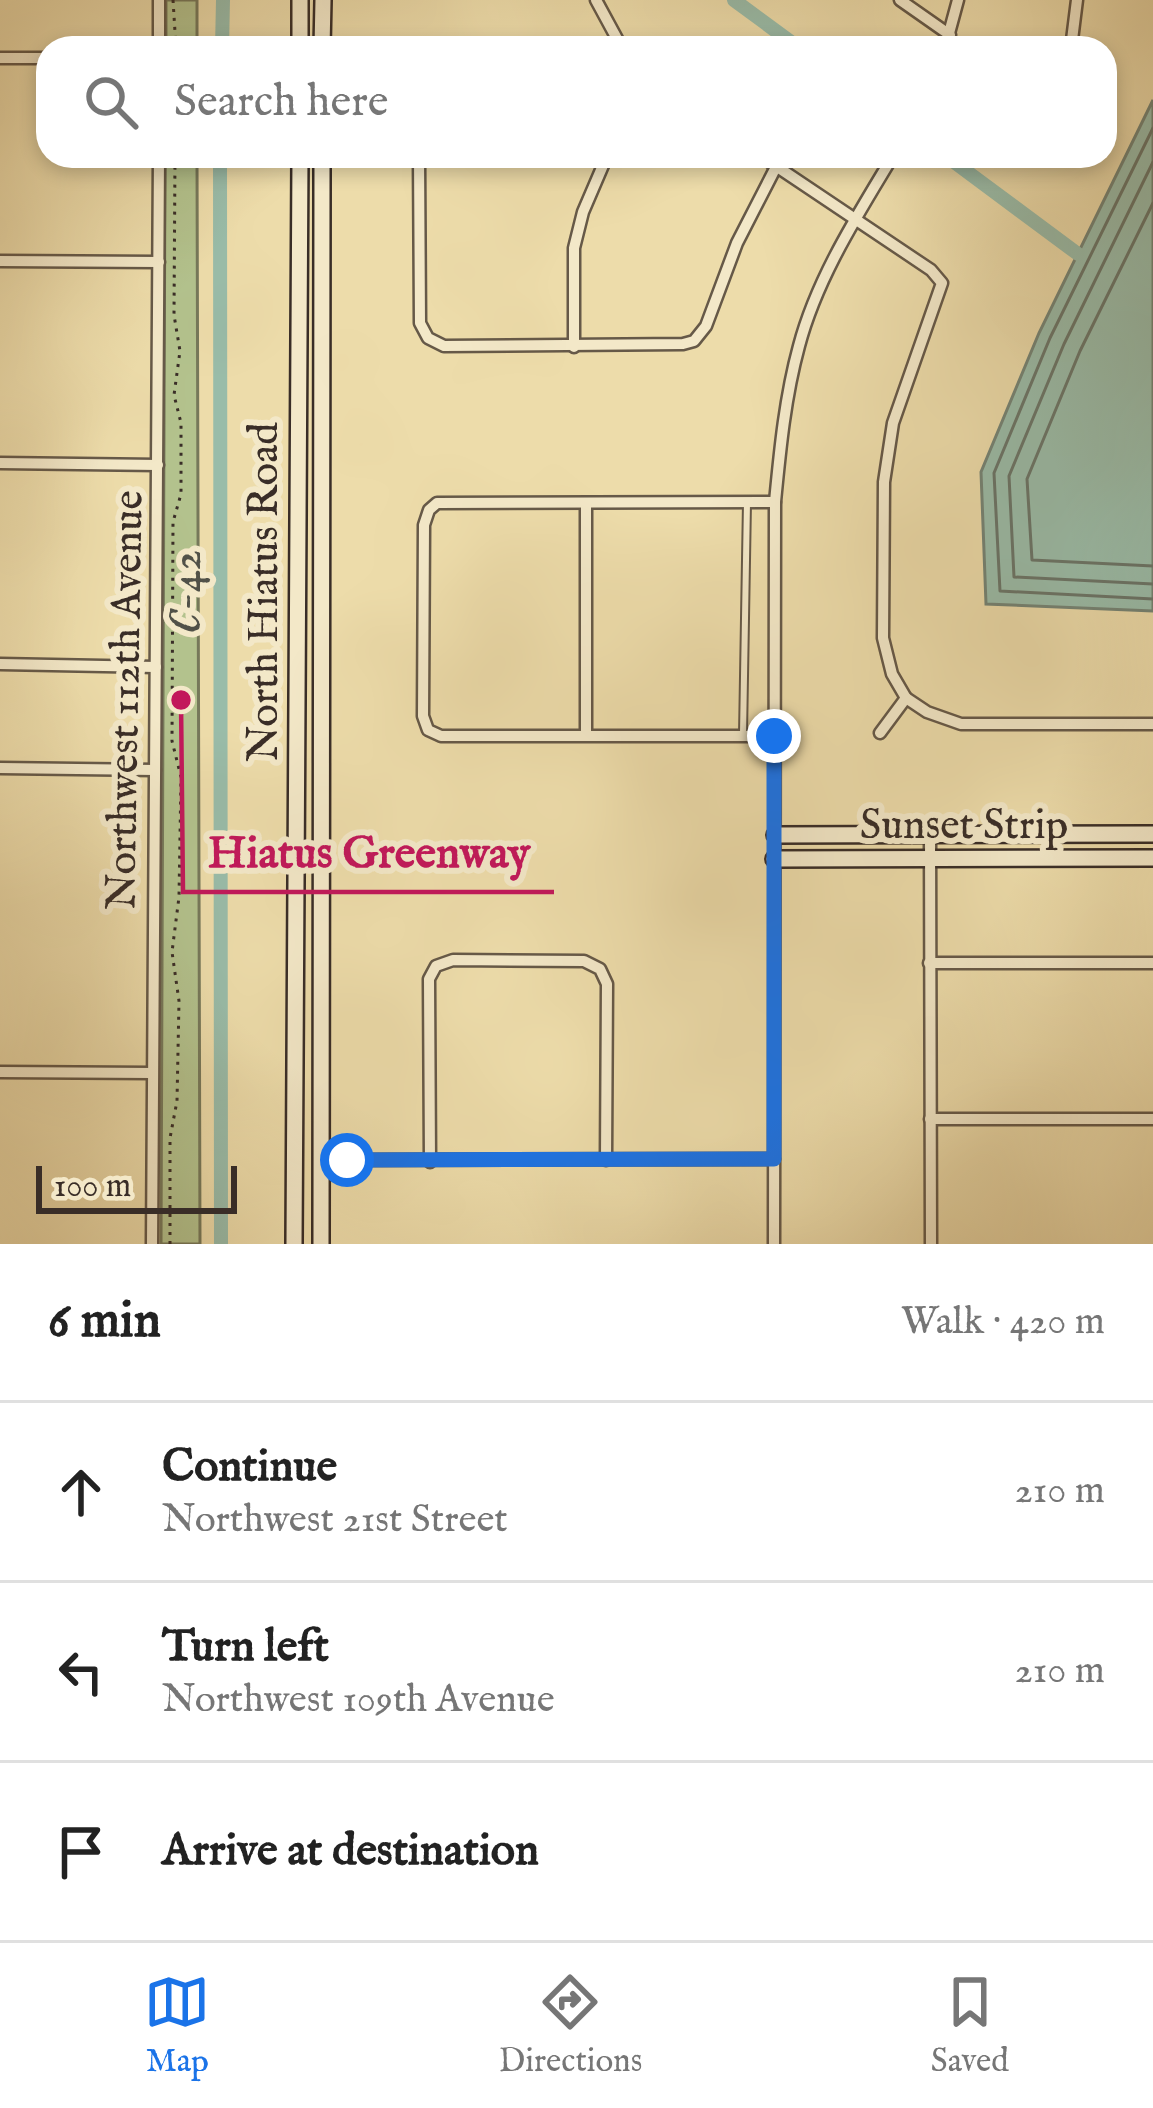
<!DOCTYPE html>
<meta charset="utf-8">
<style>
:root{--surface:#fff;--page:#f2f2f2;--text:#222;--muted:#767676;--line:#e0e0e0;--accent:#1a73e8}
body{margin:0;font-family:"IM FELL English",serif;background:var(--page);color:var(--text)}
.scale{position:absolute;left:36px;bottom:30px;width:201px;box-sizing:border-box;padding-left:12px;border:6px solid #392d27;border-top:0;font-size:33px;line-height:42px;white-space:nowrap;color:#392d27;-webkit-text-stroke:9px #f3e8c8;paint-order:stroke}
.stop{position:absolute;width:36px;height:36px;margin:-27px;border:9px solid #1a73e8;border-radius:50%;background:#fff}
.stop.end{background:#1a73e8;border-color:#fff;box-shadow:0 3px 12px #0008}
.list{margin:0;padding:0;list-style:none}
h2{display:flex;justify-content:space-between;align-items:center;height:156px;margin:0;padding:0 48px;font-size:51px}
h2 small{font-size:39px;font-weight:400;color:var(--muted)}
.list li{display:grid;grid-template-columns:78px 1fr auto;gap:36px;align-items:center;box-sizing:border-box;height:180px;padding:0 48px;border-top:3px solid var(--line)}
.list b{display:block;font-size:45px;white-space:nowrap}
.list p{margin:0;font-size:39px;white-space:nowrap;color:var(--muted)}
.list em{font-size:39px;font-style:normal;color:var(--muted)}
.icon{flex:none;width:66px;height:66px;fill:none;stroke:currentColor;stroke-width:2;stroke-linecap:round;stroke-linejoin:round}
.map{position:relative;flex:none;width:1153px;height:1244px;overflow:hidden}
.search{position:absolute;background:var(--surface);box-shadow:0 6px 18px #0003;left:36px;right:36px;top:36px;height:132px;display:flex;align-items:center;gap:30px;box-sizing:border-box;padding:0 42px;border-radius:36px;color:var(--muted);font-size:45px}
.sheet{height:696px;background:var(--surface)}
nav{display:flex;justify-content:space-around;align-items:center;box-sizing:border-box;height:168px;border-top:3px solid var(--line);background:var(--surface);font-size:33px;color:var(--muted)}
nav a{display:grid;justify-items:center;gap:6px}
nav .on{color:var(--accent)}
.map>svg:first-child{display:block}
.green{fill:#b3c28d;stroke:#76785a;stroke-width:3}
.water{fill:#99bca9;stroke:#738375;stroke-width:3}
.lines{fill:none;stroke-linecap:round;stroke-linejoin:round}
.shore{stroke:#697468;stroke-width:3}
.canal{stroke:#99bca9;stroke-width:14}
.lane-casing{stroke:#665948;stroke-width:10}
.street-casing{stroke:#665948;stroke-width:15}
.secondary-casing{stroke:#392d27;stroke-width:20}
.path{stroke:#392d27;stroke-width:3;stroke-dasharray:3 6;stroke-linecap:butt}
.lane{stroke:#f3e8c8;stroke-width:6}
.street{stroke:#f3e8c8;stroke-width:10}
.secondary{stroke:#f3e8c8;stroke-width:15}
.route{stroke:#1a73e8;stroke-width:15}
.labels{text-anchor:middle;stroke-width:12;stroke-linejoin:round;paint-order:stroke}
.street-label{font-size:42px;fill:#392d27;stroke:#f3e8c8}
.water-label{font-size:45px;font-style:italic;fill:#515148;stroke:#f3e8c8}
.leader{fill:none;stroke:#c2185b;stroke-width:4.5}
.callout-dot{fill:#c2185b;stroke:#f3e8c8;stroke-width:4.5}
.callout-label{font-size:45px;text-anchor:middle;font-weight:bold;fill:#c2185b;stroke:#f3e8c8;stroke-width:12;stroke-linejoin:round;paint-order:stroke}
</style>
<div class="map">
<svg width="1153" height="1244" viewBox="0 0 1153 1244">
<rect width="100%" height="100%" fill="#eddcaa"/>
<filter id="stains"><feTurbulence type="fractalNoise" baseFrequency=".00167" numOctaves="4"/><feColorMatrix values="0 0 0 0 .2 0 0 0 0 .09 0 0 0 0 .02 0 0 0 .5 -.17"/></filter>
<radialGradient id="worn" r=".72"><stop offset=".6" stop-color="#630" stop-opacity="0"/><stop offset="1" stop-color="#630" stop-opacity=".3"/></radialGradient>
<!-- green -->
<g class="green">
<rect x="166" y="0" width="31" height="48"/>
<polygon points="165,156 197,156 200,1244 161,1244"/>
</g>
<!-- water -->
<polygon class="water" points="1153,100 1153,611 986,604 981,472 1039,333"/>
<g class="lines">
<!-- shore -->
<g class="shore">
<polyline points="1153,128 1050,338 994,473 1000,591 1153,599"/>
<polyline points="1153,162 1064,344 1009,476 1014,577 1153,584"/>
<polyline points="1153,203 1080,351 1027,479 1032,560 1153,566"/>
</g>
<!-- canal -->
<g class="canal">
<polyline points="734,0 799,48"/>
<polyline points="222,48 223,0"/>
<polyline points="220,156 221,1244"/>
<polyline points="946,156 1078,254"/>
</g>
<!-- lane casing -->
<g class="lane-casing">
<polyline id="lane" points="743,735 747,502"/>
</g>
<!-- street casing -->
<g class="street-casing">
<g id="street">
<polyline points="596,0 622,48"/>
<polyline points="900,0 950,35"/>
<polyline points="159,48 159,0"/>
<polyline points="945,48 958,0"/>
<polyline points="1071,48 1077,0"/>
<polyline points="0,58 48,58"/>
<polyline points="419,156 420,323 428,338 444,346 683,344 694,341 706,326 737,243 776,167"/>
<polyline points="761,156 931,270 942,283 893,423 884,482 883,638 892,674 906,698 880,733"/>
<polyline points="0,261 159,262"/>
<polyline points="574,347 574,248 583,212 607,156"/>
<polyline points="0,463 158,465"/>
<polyline points="586,504 586,734"/>
<polyline points="0,664 156,667"/>
<polyline points="906,698 927,712 961,724 1153,724"/>
<polyline points="774,736 441,736 428,730 423,716 424,525 429,510 437,503 775,502"/>
<polyline points="0,768 155,770"/>
<polyline points="930,834 931,1244"/>
<polyline points="929,963 1153,963"/>
<polyline points="0,1072 152,1073"/>
<polyline points="930,1119 1153,1119"/>
<polyline points="347,1160 774,1159"/>
<polyline points="430,1162 429,979 436,966 453,960 584,961 600,969 607,984 606,1160"/>
<polyline points="152,1244 159,156"/>
<path d="M 774,1244 L 775,502 C 780,450 785,397 799,346 C 817,278 857,216 893,156"/>
</g>
</g>
<!-- secondary casing -->
<g class="secondary-casing">
<g id="secondary">
<polyline points="300,48 300,0"/>
<polyline points="322,48 323,0"/>
<polyline points="775,835 1153,834"/>
<polyline points="774,859 1153,858"/>
<polyline points="294,1244 300,156"/>
<polyline points="321,1244 322,156"/>
</g>
</g>
<!-- path -->
<g class="path">
<polyline points="173,0 176,48"/>
<polyline points="170,1244 170,1138 177,1101 179,1001 172,952 179,897 181,777 172,741 173,522 181,494 181,423 174,395 180,351 174,315 175,156"/>
</g>
<!-- lane -->
<use href="#lane" class="lane"/>
<!-- street -->
<use href="#street" class="street"/>
<!-- secondary -->
<use href="#secondary" class="secondary"/>
</g>
<g class="lines">
<!-- route -->
<polyline class="route" points="347,1160 774,1159 774,736"/>
</g>
<g class="labels">
<!-- street labels -->
<g class="street-label">
<text transform="translate(262 592) rotate(-90)" y="15">North Hiatus Road</text>
<text transform="translate(123 700) rotate(-89)" y="15">Northwest 112th Avenue</text>
<text x="964" y="838">Sunset Strip</text>
</g>
<!-- water labels -->
<g class="water-label">
<text transform="translate(184 592) rotate(-90)" y="16">C-42</text>
</g>
</g>
<!-- callouts -->
<path class="leader" d="M181 700L183 892H554"/>
<circle class="callout-dot" cx="181" cy="700" r="12"/>
<g class="callout-label">
<text x="369" y="867">Hiatus Greenway</text>
</g>
<rect width="100%" height="100%" filter="url(#stains)"/>
<rect width="100%" height="100%" fill="url(#worn)"/>
</svg>
<div class="scale">100 m</div>
<div class="stop" style="left:347px;top:1160px"></div>
<div class="stop end" style="left:774px;top:736px"></div>
<div class="search"><svg class="icon" aria-label="search" viewBox="0 0 24 24"><circle cx="10" cy="10" r="6"/><path d="M15 15l6 6"/></svg>Search here</div>
</div>
<section class="sheet">
<h2>6 min<small>Walk · 420 m</small></h2>
<ul class="list">
<li><svg class="icon" aria-label="ahead" viewBox="0 0 24 24"><path d="M12 20V5M6 11l6-6 6 6"/></svg><div><b>Continue</b><p>Northwest 21st Street</p></div><em>210 m</em></li>
<li><svg class="icon" aria-label="left" viewBox="0 0 24 24"><path d="M17 20v-9H6M10 6l-5 5 5 5"/></svg><div><b>Turn left</b><p>Northwest 109th Avenue</p></div><em>210 m</em></li>
<li><svg class="icon" aria-label="arrive" viewBox="0 0 24 24"><path d="M6 21V4h12l-3 4 3 4H6"/></svg><div><b>Arrive at destination</b></div></li>
</ul>
</section>
<nav>
<a class="on"><svg class="icon" aria-label="map" viewBox="0 0 24 24"><path d="M3 6l6-2 6 2 6-2v14l-6 2-6-2-6 2zM9 4v14M15 6v14"/></svg>Map</a>
<a><svg class="icon" aria-label="directions" viewBox="0 0 24 24"><path d="M12 3l9 9-9 9-9-9zM9 14v-3h6M13 9l2 2-2 2"/></svg>Directions</a>
<a><svg class="icon" aria-label="saved" viewBox="0 0 24 24"><path d="M7 4h10v16l-5-4-5 4z"/></svg>Saved</a>
</nav>
